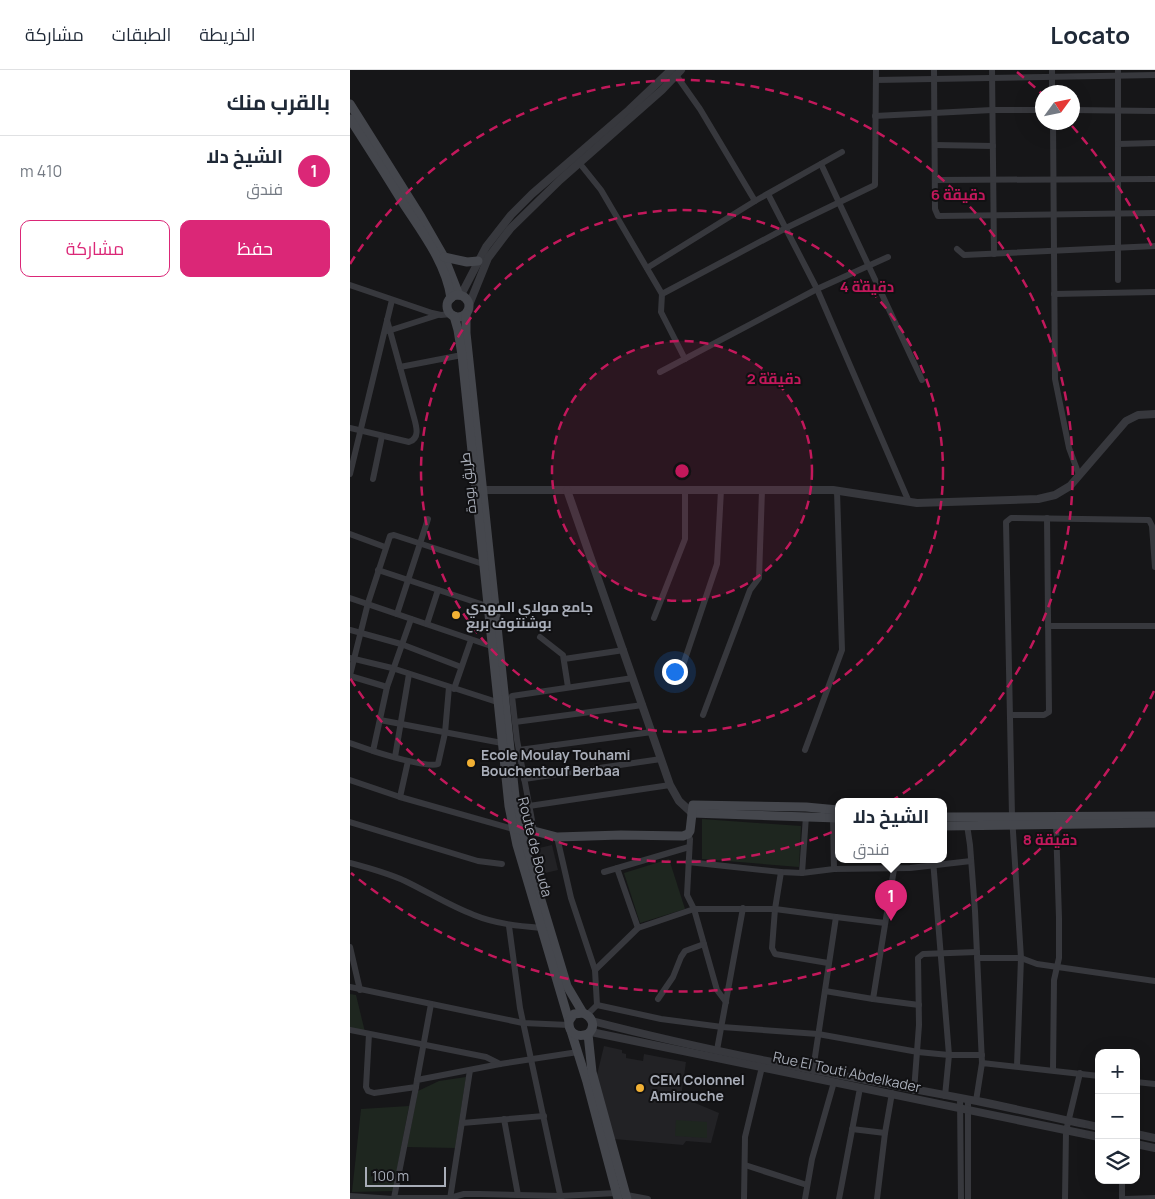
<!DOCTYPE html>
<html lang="ar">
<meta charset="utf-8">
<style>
:root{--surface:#fff;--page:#f6f6f7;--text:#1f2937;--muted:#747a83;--line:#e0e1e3;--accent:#db2777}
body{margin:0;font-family:Manrope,Cairo,sans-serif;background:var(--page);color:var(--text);direction:rtl}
.controls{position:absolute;right:15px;bottom:15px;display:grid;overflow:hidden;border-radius:10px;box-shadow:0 5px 20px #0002}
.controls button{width:45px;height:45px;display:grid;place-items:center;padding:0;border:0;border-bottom:1px solid var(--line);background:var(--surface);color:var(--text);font:25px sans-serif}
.compass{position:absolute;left:685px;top:15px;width:45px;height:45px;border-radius:50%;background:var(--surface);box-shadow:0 5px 20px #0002;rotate:57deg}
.scale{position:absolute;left:15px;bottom:12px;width:81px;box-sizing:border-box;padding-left:5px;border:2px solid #a8adb8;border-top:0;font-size:14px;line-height:18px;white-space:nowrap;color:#a8adb8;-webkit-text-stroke:4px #111113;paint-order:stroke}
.you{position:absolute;left:324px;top:601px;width:18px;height:18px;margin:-12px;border:4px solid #fff;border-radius:50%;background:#1a73e8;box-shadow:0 0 0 8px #1a73e833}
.badge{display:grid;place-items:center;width:32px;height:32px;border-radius:50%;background:var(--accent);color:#fff;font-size:16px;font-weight:700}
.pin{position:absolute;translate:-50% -41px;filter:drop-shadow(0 1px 2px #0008)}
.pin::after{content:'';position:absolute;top:26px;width:18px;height:15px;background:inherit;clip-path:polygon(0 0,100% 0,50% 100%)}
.popup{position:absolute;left:485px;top:728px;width:112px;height:65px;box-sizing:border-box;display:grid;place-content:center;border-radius:10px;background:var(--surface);filter:drop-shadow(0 1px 4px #0005);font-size:16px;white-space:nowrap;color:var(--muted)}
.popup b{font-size:19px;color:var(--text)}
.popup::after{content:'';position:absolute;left:50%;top:100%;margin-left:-10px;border:10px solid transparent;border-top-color:var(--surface)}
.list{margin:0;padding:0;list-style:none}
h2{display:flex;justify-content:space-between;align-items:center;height:65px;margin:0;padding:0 20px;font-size:21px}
h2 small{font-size:16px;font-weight:400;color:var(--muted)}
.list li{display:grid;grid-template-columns:32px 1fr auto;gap:15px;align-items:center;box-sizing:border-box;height:70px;padding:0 20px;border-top:1px solid var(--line)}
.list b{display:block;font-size:19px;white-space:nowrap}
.list p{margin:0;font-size:16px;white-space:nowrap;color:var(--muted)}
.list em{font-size:16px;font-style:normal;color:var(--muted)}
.actions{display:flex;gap:10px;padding:15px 20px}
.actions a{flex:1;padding:11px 0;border:1px solid var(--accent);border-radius:10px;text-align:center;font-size:18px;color:var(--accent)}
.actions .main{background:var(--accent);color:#fff}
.icon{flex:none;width:28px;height:28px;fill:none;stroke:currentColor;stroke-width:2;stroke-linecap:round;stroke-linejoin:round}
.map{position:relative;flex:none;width:805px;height:1129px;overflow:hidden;direction:ltr}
header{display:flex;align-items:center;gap:30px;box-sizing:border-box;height:70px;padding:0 25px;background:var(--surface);border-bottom:1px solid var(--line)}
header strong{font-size:24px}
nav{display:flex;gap:28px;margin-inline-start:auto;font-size:18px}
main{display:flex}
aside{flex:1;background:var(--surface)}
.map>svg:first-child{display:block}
.built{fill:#222225}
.green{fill:#1e261f}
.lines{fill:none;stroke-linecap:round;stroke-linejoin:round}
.minor{stroke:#37383d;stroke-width:6}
.tertiary{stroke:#37383d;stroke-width:8}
.secondary{stroke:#45474d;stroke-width:9}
.ring{fill:none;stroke:#c2185b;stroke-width:2.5;stroke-dasharray:9 6}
.poi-dot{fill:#f2b134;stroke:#111113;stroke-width:2}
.labels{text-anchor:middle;stroke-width:4;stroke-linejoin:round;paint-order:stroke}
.street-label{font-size:14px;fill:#a8adb8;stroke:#111113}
.poi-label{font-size:14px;font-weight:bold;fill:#a8adb8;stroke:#111113;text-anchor:start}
.centre{fill:#c2185b;stroke:#111113;stroke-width:2.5}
.ring-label{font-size:15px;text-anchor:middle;font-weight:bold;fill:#c2185b;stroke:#111113;stroke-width:4;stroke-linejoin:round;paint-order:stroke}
</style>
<header>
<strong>Locato</strong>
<nav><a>الخريطة</a><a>الطبقات</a><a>مشاركة</a></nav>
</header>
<main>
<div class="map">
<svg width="805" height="1129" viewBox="0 0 805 1129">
<rect width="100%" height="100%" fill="#161618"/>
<!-- built -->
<g class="built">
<polygon points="202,775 208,800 191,804 185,779"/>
<polygon points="254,976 272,980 272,983 276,984 276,988 293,991 294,984 336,992 331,1027 369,1043 361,1073 336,1071 333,1075 264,1069 246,1009"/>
</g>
<!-- green -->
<g class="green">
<polygon points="352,749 451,756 449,797 352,789"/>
<polygon points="319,789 335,839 290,853 274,803"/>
<polygon points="0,924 6,925 15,962 0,959"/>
<polygon points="116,1007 105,1078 57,1077 68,1021 89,1011"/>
<polygon points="59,1036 43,1121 2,1122 11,1039"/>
<polygon points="326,1050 357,1052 357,1068 325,1066"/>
</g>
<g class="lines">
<!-- minor -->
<g class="minor">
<polyline points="584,0 585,139 588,146 805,143"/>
<polyline points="642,0 644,184"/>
<polyline points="702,0 702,22"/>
<polyline points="768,0 768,210"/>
<polyline points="326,5 350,39 405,131"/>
<polyline points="526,10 805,5"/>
<polyline points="722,40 805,41"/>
<polyline points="525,46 642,40 692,40"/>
<polyline points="703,52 705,309 719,378 729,405"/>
<polyline points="768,74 805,73"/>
<polyline points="585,75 643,76"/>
<polyline points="227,90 251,120 312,224 311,242 335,289"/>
<polyline points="471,94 572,310"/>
<polyline points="585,110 805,109"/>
<polyline points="418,124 467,219 559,432"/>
<polyline points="607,179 614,185 805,176"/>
<polyline points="297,198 405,131 492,82"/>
<polyline points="0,215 82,243 91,245 101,244"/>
<polyline points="312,224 436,158 525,115 526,0"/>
<polyline points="704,224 805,222"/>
<polyline points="38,261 88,245"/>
<polyline points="50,297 112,285"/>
<polyline points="310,302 467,219 538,187"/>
<path d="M 0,358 L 59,372 C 71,368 66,355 63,344 L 37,250"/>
<polyline points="0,404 42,230"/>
<polyline points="23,409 32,366"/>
<polyline points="0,464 35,477"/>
<polyline points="28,500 137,536"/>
<polyline points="0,528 141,576"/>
<polyline points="47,544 78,449"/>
<polyline points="304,548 335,469 335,420"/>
<polyline points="77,554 88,520"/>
<polyline points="698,556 805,556"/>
<polyline points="0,560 51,574 111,597"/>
<polyline points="190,567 213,585 218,617"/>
<polyline points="0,588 42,598 147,632"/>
<polyline points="214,589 274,580"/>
<polyline points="332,598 367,494 371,420"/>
<polyline points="0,605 18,533 40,466 44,465 133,494"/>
<polyline points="0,606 37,617"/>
<polyline points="104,619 121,570"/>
<polyline points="353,645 400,520 409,508 412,420"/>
<polyline points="660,645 694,645 699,642 697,448"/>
<polyline points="30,650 152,673"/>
<polyline points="165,652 293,635"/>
<polyline points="0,673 23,681 37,617 61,549"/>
<polyline points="169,680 302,662"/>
<polyline points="455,680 492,580 487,421"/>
<path d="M 23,681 C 36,685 77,698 88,694 L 95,663 L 99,617"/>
<polyline points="45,687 59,604"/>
<polyline points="174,709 311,689"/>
<polyline points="0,710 50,727 163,759"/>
<polyline points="50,727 58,691"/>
<polyline points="179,736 320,715"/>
<polyline points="483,747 484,799"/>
<polyline points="0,752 128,791 152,794"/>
<polyline points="617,755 620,775 625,841 632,993"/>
<polyline points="184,761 167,670 162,626 283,608"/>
<polyline points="338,764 340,769 337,825 344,839 367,920 376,932"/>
<polyline points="207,767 221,828 245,900"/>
<polyline points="583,790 599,985 595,1026"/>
<polyline points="338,792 431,802 452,803 484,799 560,798 621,791"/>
<path d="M 0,793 C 19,798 37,803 55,811 C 78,822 100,836 124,845 C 146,854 169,856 192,858"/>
<polyline points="267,798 288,858 344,839 425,839 422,878 425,884 478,893"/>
<polyline points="544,799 523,929 569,935"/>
<polyline points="254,802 339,777"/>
<polyline points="431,802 425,839 486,847 463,1000"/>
<polyline points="452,803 456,746"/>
<polyline points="486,847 535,853"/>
<polyline points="159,856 170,938 211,1129"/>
<polyline points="0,877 10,920"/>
<polyline points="627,888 671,888 687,894 805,911"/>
<polyline points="0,917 173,953 219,955"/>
<polyline points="475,921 523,929"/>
<polyline points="308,929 323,907 331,887 335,881 354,874"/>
<polyline points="247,935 311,949 372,957 468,964 568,982 599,985 632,985"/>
<polyline points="237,945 247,935 245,900 288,858"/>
<polyline points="0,960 136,987 150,994"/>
<polyline points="19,964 16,1017 18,1021 24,1023 66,1017 67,1010 150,994 228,982"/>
<polyline points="367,980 393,838"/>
<polyline points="667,996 671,888 662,746 656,452 661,448 799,450 802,456 805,497"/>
<polyline points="703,1000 704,910 709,888 709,848 706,755"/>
<polyline points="67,1010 81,934"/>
<polyline points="786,1012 805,1014"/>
<polyline points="66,1017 44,1128 100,1128 114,1124 130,1124 211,1126 266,1123 298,1129"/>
<polyline points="564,1021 569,955 568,888 573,884 627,882"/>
<polyline points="610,1028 611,1129"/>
<polyline points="618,1030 618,1129"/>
<polyline points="626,1031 632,993 749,1006"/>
<polyline points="154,1049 168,1125"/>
<polyline points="112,1053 194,1046"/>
<polyline points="502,1059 535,1063"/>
<polyline points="395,1095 457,1115"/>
<polyline points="772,1110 772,1129"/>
<polyline points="0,1126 44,1129"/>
<polyline points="100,1129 120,1000"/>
<polyline points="394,1129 395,1067 412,997"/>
<polyline points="455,1129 462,1089 484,1012"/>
<polyline points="489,1129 510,1018"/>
<polyline points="527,1129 535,1063 542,1023"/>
<polyline points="715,1129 716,1061 730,1003"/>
<polyline points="775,1129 805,1128"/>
</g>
<!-- tertiary -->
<g class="tertiary">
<polyline points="111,225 136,177 161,145 182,124 279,40 321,0"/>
<polyline points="119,235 138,188 160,159 210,110 312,20 331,0"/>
<polyline points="132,420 483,420 567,433 688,429 705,425 720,416 776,351 788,345 805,344"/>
<polyline points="217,420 320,715 329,731 342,743"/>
<path d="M 242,951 C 369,984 498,1007 627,1031 C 667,1039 708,1049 749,1057"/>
<polyline points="241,962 749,1067"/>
<polyline points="786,1064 805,1068"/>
<polyline points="786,1074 805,1078"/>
</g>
<!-- secondary -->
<g class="secondary">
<polyline points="0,34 71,147 94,187 109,225"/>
<path d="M 0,49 C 18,77 36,105 53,133 C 72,162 96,193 101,228"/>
<polyline points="94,187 117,192 128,191"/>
<circle cx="108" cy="236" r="11"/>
<polyline points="116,244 116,263 166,736 175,777 217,916 233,943"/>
<polyline points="104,246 108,260 112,285 159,736 167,775 219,951"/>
<polyline points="342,743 488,748"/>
<polyline points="594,747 805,746"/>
<polyline points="594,756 805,753"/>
<polyline points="165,759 184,761 207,767 271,765 333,766 338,764 340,761 343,735 456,737 488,740"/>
<polyline points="221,961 237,1012 268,1129"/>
<path d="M 238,964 C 227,968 218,963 219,951 L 224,944 L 233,943 C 243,947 246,957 238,964 L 242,1002 L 277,1129"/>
</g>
</g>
<!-- distance rings -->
<circle cx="332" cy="401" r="130" fill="#c2185b" fill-opacity=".12"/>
<g class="ring">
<circle cx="332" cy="401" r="130"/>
<circle cx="332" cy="401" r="261"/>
<path d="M0 194A391 391 0 1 1 0 608"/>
<path d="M804 621A521 521 0 0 1 1 803M667 2A521 521 0 0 1 691 23M722 56A521 521 0 0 1 804 181"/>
</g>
<!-- markers -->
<g class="poi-dot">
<circle cx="106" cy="545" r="5"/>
<circle cx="121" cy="693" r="5"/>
<circle cx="290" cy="1018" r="5"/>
</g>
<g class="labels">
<!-- street labels -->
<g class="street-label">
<text transform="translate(118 413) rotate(-96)" y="5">طريق بودة</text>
<text transform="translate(185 777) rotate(76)" y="5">Route de Bouda</text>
<text transform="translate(497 1002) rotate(12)" y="5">Rue El Touti Abdelkader</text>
</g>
<!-- poi labels -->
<g class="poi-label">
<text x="116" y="542">جامع مولاي المهدي<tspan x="116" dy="16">بوشنتوف بربع</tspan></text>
<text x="131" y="690">Ecole Moulay Touhami<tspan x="131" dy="16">Bouchentouf Berbaa</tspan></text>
<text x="300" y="1015">CEM Colonnel<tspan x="300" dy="16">Amirouche</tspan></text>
</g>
</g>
<circle cx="332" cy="401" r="8" class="centre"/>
<g class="ring-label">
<text x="608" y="130">6 دقيقة</text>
<text x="517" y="222">4 دقيقة</text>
<text x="424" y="314">2 دقيقة</text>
<text x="700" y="775">8 دقيقة</text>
</g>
</svg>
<div class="controls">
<button>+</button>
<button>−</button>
<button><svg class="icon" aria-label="layers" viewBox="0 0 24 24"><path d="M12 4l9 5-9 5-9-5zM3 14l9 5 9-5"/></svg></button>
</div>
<svg class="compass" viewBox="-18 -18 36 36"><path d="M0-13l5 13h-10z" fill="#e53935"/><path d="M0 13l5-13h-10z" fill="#747a83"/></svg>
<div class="scale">100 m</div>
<div class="you"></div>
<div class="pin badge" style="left:541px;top:851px">1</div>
<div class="popup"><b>الشيخ دلا</b>فندق</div>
</div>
<aside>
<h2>بالقرب منك<small></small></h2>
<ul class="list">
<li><span class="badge">1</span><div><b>الشيخ دلا</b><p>فندق</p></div><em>410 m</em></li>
</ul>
<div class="actions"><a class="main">حفظ</a><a>مشاركة</a></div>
</aside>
</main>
